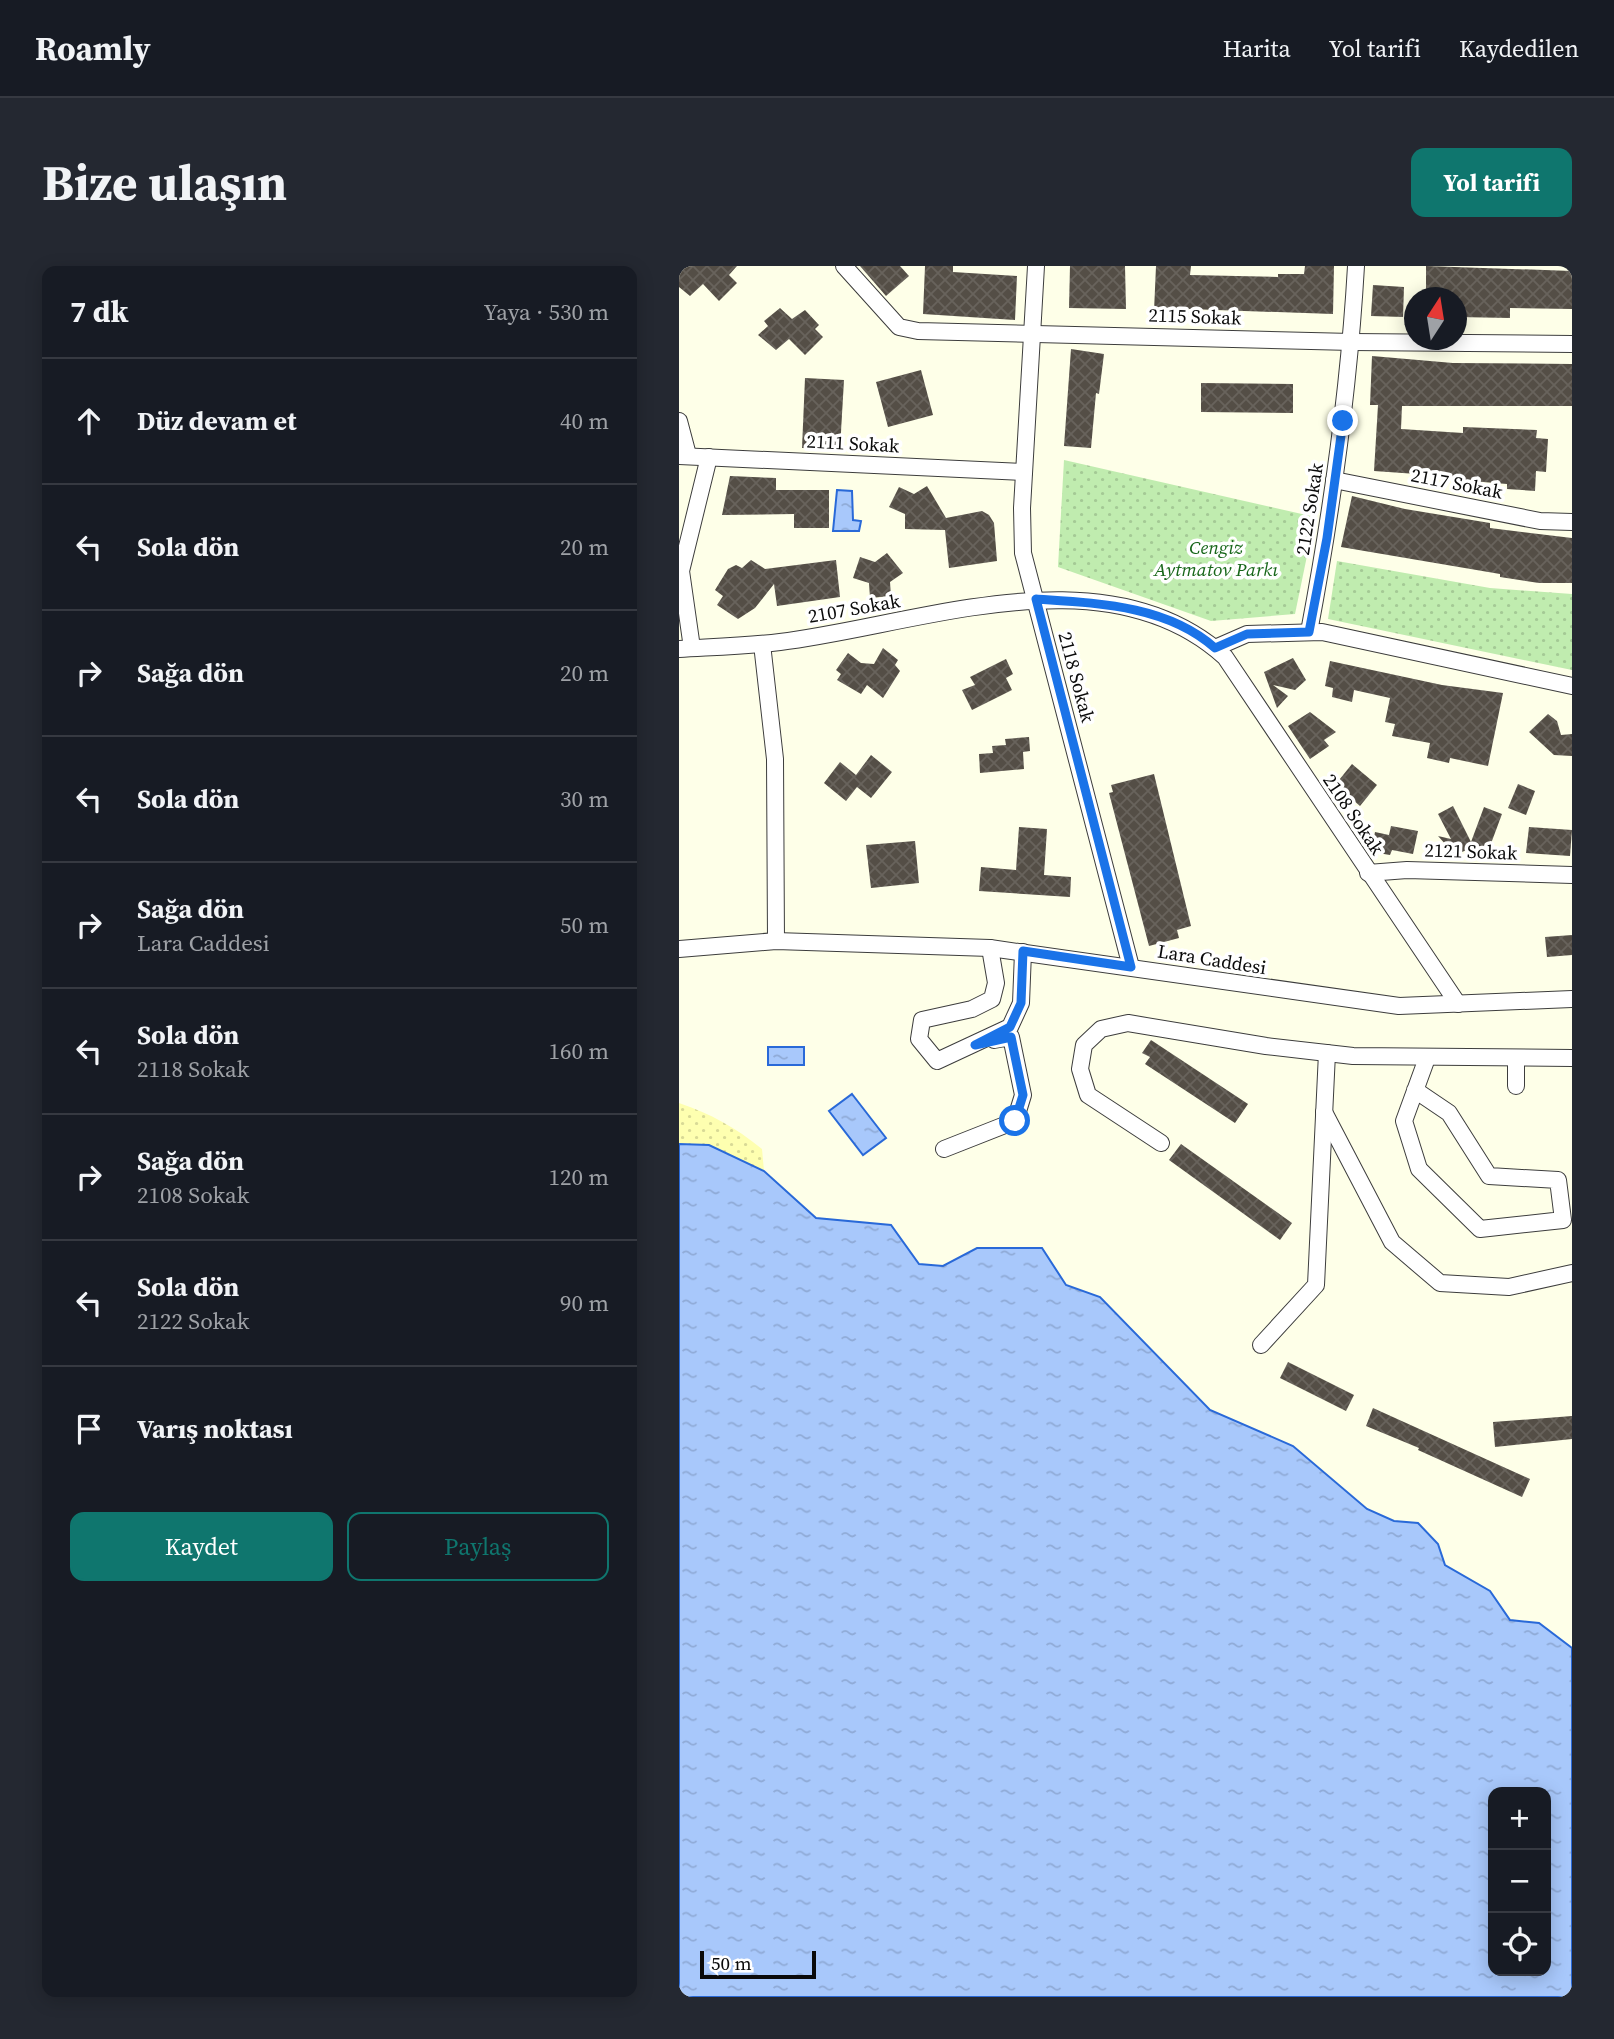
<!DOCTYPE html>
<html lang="tr">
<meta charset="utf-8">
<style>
:root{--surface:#171b24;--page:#242831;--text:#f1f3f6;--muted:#9ea1a6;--line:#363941;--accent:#0f766e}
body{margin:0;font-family:"Source Serif 4",serif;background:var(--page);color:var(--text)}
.controls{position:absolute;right:21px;bottom:21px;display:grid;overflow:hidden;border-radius:14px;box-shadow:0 4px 18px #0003}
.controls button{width:63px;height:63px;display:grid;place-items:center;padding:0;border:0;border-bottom:2px solid var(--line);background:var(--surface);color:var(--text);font:35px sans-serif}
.compass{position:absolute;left:725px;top:21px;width:63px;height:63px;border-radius:50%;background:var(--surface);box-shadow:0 4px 18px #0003;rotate:12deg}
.scale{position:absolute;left:21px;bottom:18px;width:116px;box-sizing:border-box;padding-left:7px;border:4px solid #0a0a0a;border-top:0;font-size:19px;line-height:24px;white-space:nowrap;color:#0a0a0a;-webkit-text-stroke:5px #fff;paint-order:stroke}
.stop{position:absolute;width:21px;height:21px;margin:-16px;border:5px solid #1a73e8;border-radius:50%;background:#fff}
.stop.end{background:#1a73e8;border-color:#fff;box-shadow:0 2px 7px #0008}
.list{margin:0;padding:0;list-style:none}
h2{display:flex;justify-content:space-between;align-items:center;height:91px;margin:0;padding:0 28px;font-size:30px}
h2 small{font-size:23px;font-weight:400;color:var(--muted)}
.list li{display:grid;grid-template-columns:46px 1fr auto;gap:21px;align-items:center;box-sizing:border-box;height:126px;padding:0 28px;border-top:2px solid var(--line)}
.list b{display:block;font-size:26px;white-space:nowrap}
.list p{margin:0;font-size:23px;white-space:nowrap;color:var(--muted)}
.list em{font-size:23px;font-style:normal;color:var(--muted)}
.actions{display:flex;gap:14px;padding:21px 28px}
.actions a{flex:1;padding:16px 0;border:2px solid var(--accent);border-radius:14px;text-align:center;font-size:24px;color:var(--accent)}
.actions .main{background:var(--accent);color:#fff}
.icon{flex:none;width:38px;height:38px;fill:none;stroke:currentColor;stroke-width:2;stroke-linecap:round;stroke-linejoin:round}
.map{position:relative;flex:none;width:893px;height:1731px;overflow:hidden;border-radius:14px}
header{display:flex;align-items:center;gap:42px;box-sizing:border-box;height:98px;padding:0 35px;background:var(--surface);border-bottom:2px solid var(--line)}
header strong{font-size:33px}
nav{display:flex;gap:38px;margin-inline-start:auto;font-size:24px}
.intro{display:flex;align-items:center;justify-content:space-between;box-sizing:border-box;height:168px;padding:0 42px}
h1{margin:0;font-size:49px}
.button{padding:18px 32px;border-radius:14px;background:var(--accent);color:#fff;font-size:24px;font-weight:700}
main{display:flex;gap:42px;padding:0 42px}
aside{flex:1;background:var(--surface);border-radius:14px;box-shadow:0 4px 18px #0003}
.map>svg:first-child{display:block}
.grass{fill:url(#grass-dots)}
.sand{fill:url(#sand-dots)}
.water{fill:url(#water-ripples);stroke:#2969d8;stroke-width:2;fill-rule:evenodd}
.building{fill:url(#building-cross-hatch)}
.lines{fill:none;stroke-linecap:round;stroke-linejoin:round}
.minor-casing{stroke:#3d3d3d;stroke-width:18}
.minor{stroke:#fff;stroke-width:16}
.route{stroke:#1a73e8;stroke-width:9}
.labels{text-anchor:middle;stroke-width:7;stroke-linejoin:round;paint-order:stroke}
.street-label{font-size:19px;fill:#0a0a0a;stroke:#fff}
.park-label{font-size:19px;font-style:italic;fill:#176619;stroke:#fff}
</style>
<header>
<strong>Roamly</strong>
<nav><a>Harita</a><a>Yol tarifi</a><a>Kaydedilen</a></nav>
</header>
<div class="intro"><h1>Bize ulaşın</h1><a class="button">Yol tarifi</a></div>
<main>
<aside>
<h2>7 dk<small>Yaya · 530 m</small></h2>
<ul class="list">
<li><svg class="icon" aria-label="ahead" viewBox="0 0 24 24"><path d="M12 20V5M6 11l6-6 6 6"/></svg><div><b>Düz devam et</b></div><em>40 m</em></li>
<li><svg class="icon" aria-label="left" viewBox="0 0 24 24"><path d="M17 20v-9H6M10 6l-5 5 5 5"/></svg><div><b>Sola dön</b></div><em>20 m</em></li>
<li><svg class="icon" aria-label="right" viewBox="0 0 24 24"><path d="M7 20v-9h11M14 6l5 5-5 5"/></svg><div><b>Sağa dön</b></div><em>20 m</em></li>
<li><svg class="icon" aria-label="left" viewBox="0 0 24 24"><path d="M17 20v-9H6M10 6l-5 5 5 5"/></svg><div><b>Sola dön</b></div><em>30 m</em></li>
<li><svg class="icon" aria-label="right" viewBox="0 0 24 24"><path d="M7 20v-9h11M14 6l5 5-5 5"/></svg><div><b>Sağa dön</b><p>Lara Caddesi</p></div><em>50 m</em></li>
<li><svg class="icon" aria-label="left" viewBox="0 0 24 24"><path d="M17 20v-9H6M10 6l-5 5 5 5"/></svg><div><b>Sola dön</b><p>2118 Sokak</p></div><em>160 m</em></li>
<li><svg class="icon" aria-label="right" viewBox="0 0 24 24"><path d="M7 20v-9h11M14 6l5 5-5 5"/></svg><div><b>Sağa dön</b><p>2108 Sokak</p></div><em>120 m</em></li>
<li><svg class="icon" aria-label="left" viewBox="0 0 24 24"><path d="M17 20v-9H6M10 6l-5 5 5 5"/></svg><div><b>Sola dön</b><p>2122 Sokak</p></div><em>90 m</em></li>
<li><svg class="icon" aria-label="arrive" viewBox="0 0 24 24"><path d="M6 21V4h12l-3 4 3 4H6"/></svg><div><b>Varış noktası</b></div></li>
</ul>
<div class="actions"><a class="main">Kaydet</a><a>Paylaş</a></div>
</aside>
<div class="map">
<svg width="893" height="1731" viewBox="0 0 893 1731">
<defs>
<pattern id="grass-dots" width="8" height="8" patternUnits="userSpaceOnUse" patternTransform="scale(1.75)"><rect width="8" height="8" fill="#c0ecaf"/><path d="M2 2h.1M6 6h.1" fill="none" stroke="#a4c995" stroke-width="1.8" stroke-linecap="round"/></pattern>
<pattern id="sand-dots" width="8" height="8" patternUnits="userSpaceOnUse" patternTransform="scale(1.75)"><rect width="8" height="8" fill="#feffb0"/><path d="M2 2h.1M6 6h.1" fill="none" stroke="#d8d996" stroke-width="1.8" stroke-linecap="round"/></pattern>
<pattern id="water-ripples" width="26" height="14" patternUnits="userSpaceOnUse" patternTransform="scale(1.75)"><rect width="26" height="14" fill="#a8c8fb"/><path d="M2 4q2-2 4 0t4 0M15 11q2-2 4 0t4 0" fill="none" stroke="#8faad6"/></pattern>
<pattern id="building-cross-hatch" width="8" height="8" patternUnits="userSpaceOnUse" patternTransform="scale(1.75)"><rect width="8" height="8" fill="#544e46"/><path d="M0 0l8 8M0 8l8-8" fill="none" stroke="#68635c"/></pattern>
</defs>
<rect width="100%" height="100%" fill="#feffe8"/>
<!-- grass -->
<g class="grass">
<polygon points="385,194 636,251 616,348 532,355 379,301"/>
<polygon points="658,295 811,322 893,328 893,404 649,353"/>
</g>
<!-- sand -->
<path class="sand" d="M 0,837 C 32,848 56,861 83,883 L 85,905 L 30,879 L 0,878 Z"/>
<!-- water -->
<g class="water">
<polygon points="158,224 173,225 174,254 182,255 180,265 154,265"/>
<rect x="89" y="781" width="36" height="18"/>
<polygon points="173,828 207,872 184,889 150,845"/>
<path d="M 0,878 L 30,879 L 85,905 L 137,952 L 212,959 L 240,998 L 264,1000 L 298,982 L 363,982 L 387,1019 L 421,1031 L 531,1144 L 614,1180 L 688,1243 L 715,1255 L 739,1257 L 759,1278 L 766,1299 L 811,1325 L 831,1354 L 860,1357 L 893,1382 L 893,1731 L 0,1731 ZM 867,1526 L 867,1705 L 814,1705 L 814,1526 Z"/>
</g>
<!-- building -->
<g class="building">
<polygon points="0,0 58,0 50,9 58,17 40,35 24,18 11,30 0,21"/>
<polygon points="181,0 221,0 230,10 207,30"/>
<polygon points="246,0 274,0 274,6 338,10 336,54 244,48"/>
<polygon points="391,0 446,0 447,43 390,42"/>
<polygon points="477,0 512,0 511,9 599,11 599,8 625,8 626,0 655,0 654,48 510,43 510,47 475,45"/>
<polygon points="747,0 893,5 893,43 831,42 831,52 778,51 778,32 747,32"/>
<polygon points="694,19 725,21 724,51 692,50"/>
<polygon points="101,42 113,53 126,44 140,59 136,63 144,71 126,89 110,73 97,84 79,69 89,60 85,55"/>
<polygon points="392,83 425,88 420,128 417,127 412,182 385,180"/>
<polygon points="693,90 774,97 893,98 893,140 723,140 722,163 784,167 784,161 858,164 857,172 869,173 867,206 857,205 856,225 828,223 828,218 780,214 780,211 695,205 699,139 691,139"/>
<polygon points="242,104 254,149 209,161 197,116"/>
<polygon points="126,112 165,114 161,183 123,182"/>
<polygon points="522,117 614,118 614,147 522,146"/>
<polygon points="51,210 97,212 97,224 150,224 150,262 115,262 115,248 43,249"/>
<polygon points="248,220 267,252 303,245 310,249 315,257 318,295 270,302 266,264 226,263 226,248 210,241 220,221 235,228"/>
<polygon points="673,230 726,243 811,257 811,262 893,272 893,317 860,317 821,311 821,308 662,281"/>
<polygon points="208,287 224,307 211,316 212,330 191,332 190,317 174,312 181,291 196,296"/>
<polygon points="72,294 86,303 157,294 161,331 98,340 95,318 76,342 59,353 38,339 44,330 36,324 49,303 57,299 63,302"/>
<polygon points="204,382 219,394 216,399 221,405 204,432 188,419 182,428 158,414 162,408 157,404 169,387 182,397 195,398"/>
<polygon points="614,392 627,414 616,424 594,419 609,430 598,442 585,406"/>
<polygon points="327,393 334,408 327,412 333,424 293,444 283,424 296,419 291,411"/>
<polygon points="651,395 763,419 824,427 809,500 771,492 770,497 748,492 751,477 713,470 716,458 706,456 711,432 675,424 673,436 653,431 654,422 646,420"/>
<polygon points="631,446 657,466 645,474 650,480 631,493 609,460"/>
<polygon points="869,448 878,455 882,469 893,468 893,490 875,489 850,466"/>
<polygon points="350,471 351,485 344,486 345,503 301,507 300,488 314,487 313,480 327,479 326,473"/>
<polygon points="192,489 213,506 192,532 178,521 167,535 145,517 161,496 177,509"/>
<polygon points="673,498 698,519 681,540 656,519"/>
<polygon points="475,508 512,660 498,664 500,672 470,680 430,527 434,526 432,519"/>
<polygon points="839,518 856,525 847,549 829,542"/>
<polygon points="774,540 792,576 805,541 823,548 807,591 790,583 776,589 759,570 772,573 759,548"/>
<polygon points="712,560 739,565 734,588 713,584 711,589 699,587 700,583 693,581 696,566 710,569"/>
<polygon points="340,561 368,563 365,609 392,611 391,631 300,625 302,601 337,604"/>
<polygon points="850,561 893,564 891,590 847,587"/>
<polygon points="236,575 240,617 192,622 187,579"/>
<polygon points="893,669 893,689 868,691 866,671"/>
<polygon points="472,774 569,838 556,857 466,798 471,791 463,787"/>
<polygon points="502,878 613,957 601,974 490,894"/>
<polygon points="609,1096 675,1129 667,1145 601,1112"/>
<polygon points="694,1142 851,1213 843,1231 739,1184 740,1182 687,1160"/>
<polygon points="893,1150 893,1173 816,1181 814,1156"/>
</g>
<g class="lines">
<!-- minor casing -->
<g class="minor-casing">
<g id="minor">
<polyline points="165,0 220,61 239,65 673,76 893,78"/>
<polyline points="357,0 343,242 344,287 452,701"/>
<polyline points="0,155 9,189"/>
<polyline points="0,190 345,206"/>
<polyline points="655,214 861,255 893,256"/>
<path d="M 630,366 C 653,244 670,123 677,0"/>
<polyline points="83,378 96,493 97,675"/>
<polyline points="13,382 2,305 30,191"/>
<polyline points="536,382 568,368 643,366 893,420"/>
<path d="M 0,383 C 33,381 68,380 101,376 C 240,359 427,283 546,391 L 779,738"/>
<polyline points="689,607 728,604 893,609"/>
<polyline points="311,682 317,717 313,733 293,743 243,754 240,773 258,795 331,761 342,737 344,686"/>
<polyline points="0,683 97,675 311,682 720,740 893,733"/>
<polyline points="837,793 837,820"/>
<polyline points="736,824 770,847 810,910 879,914 884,954 801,963 740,903 725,855 748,792"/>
<polyline points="645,846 713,976 761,1017 830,1021 893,1007"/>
<polyline points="482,877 409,829 401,803 405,779 422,763 449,757 587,780 674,790 893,792"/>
<polyline points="265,883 336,855 344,829 332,771 315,774"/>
<polyline points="582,1079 637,1019 648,787"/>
</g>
</g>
<!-- minor -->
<use href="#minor" class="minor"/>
</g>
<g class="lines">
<!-- route -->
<path class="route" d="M 336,855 L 344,829 L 332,771 L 296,779 L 331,761 L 342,737 L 344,685 L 452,701 L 357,333 C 417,337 488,339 536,382 L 568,368 L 630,366 L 648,272 L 664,155"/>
</g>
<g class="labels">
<!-- street labels -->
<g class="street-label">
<text transform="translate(516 50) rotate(2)" y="7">2115 Sokak</text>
<text transform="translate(174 177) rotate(3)" y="7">2111 Sokak</text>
<text transform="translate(778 217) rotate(11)" y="7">2117 Sokak</text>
<text transform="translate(630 243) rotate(-81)" y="7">2122 Sokak</text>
<text transform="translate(175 342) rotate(-10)" y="7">2107 Sokak</text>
<text transform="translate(398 411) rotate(75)" y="7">2118 Sokak</text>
<text transform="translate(675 548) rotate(56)" y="7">2108 Sokak</text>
<text transform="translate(792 585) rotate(2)" y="7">2121 Sokak</text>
<text transform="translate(533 693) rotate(9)" y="7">Lara Caddesi</text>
</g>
<!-- park labels -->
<g class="park-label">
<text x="537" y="288">Cengiz<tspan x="537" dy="22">Aytmatov Parkı</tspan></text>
</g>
</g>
</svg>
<div class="controls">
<button>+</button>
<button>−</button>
<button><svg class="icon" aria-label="locate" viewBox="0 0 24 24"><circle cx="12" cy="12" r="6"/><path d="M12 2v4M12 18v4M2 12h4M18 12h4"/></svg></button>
</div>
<svg class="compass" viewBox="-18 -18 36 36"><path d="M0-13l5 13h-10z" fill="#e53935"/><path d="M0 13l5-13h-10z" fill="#9ea1a6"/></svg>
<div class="scale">50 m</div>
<div class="stop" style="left:336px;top:855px"></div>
<div class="stop end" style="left:664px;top:155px"></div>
</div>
</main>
